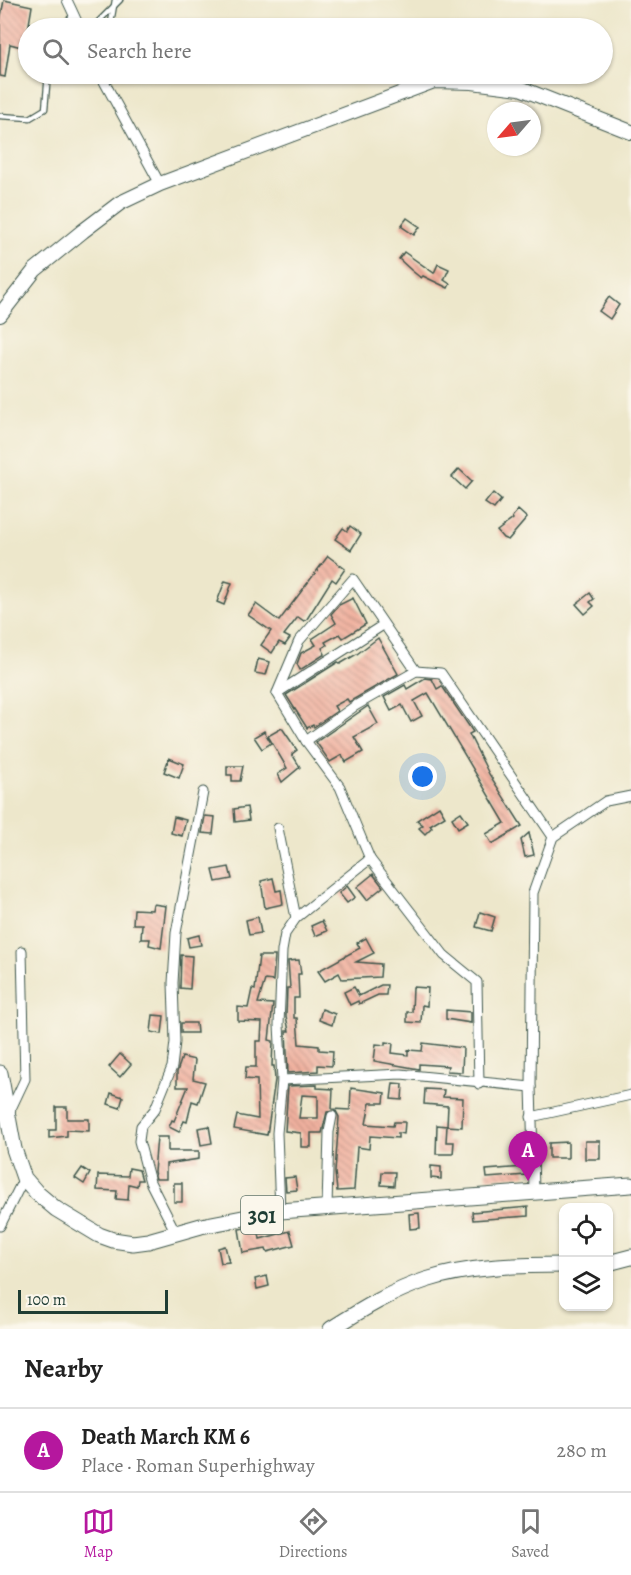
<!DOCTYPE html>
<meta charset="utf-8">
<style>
:root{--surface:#fff;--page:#f6f6f6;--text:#222;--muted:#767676;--line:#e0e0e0;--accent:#b5179e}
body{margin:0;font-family:Alegreya,serif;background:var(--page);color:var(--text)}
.controls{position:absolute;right:18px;bottom:18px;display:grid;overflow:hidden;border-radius:12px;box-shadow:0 2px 4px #0004}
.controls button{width:54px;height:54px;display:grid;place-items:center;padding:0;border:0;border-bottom:2px solid var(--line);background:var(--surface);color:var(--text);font:30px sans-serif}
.compass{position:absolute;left:487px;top:102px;width:54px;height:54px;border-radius:50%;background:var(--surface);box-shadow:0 2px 4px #0004;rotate:242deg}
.scale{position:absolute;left:18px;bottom:15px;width:150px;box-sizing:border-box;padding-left:6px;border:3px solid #1f3d34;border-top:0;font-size:16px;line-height:21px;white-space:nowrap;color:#1f3d34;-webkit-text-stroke:4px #fbf7ec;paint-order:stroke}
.you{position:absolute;left:423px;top:777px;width:21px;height:21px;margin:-15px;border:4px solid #fff;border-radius:50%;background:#1a73e8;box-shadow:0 0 0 9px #1a73e833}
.badge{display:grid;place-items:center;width:39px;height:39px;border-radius:50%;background:var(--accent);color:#fff;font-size:20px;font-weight:700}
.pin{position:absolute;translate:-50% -50px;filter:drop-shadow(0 2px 3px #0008)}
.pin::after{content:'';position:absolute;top:32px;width:21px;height:18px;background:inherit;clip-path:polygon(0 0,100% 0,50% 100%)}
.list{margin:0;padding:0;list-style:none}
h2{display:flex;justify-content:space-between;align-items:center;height:78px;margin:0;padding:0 24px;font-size:26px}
h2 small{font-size:20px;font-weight:400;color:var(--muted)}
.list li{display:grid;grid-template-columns:39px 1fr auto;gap:18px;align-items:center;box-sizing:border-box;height:84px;padding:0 24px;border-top:2px solid var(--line)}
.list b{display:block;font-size:22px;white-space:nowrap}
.list p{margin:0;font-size:20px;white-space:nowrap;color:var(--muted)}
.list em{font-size:20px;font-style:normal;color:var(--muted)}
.icon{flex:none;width:33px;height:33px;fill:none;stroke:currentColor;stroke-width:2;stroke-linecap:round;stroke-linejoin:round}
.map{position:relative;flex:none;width:631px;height:1329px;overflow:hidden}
.search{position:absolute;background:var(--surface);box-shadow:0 2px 4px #0004;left:18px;right:18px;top:18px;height:66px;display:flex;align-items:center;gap:15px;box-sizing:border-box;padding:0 21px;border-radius:33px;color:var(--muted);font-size:22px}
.sheet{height:162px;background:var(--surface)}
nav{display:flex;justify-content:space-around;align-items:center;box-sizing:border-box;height:84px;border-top:2px solid var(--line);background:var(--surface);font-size:16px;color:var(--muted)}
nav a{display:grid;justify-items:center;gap:3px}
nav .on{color:var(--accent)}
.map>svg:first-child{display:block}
.building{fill:url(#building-back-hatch);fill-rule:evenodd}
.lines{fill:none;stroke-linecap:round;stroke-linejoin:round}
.lane-casing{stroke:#3e564b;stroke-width:7}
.street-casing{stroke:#3e564b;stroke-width:11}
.secondary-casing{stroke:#3e564b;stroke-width:16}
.primary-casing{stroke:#3e564b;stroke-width:17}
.lane{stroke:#fff;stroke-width:4.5}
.street{stroke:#fff;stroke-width:9}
.secondary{stroke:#fff;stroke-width:14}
.primary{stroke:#fff;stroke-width:15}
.labels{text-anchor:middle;stroke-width:4.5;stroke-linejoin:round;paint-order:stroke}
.shield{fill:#fbf7ec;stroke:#61756b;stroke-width:1.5}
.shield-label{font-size:22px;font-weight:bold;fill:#1f3d34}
</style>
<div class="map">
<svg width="631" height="1329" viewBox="0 0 631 1329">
<defs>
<pattern id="building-back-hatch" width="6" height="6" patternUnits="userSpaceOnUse" patternTransform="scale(1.5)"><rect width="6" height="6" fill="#f1b19f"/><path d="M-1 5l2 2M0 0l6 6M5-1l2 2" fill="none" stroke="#c39182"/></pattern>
</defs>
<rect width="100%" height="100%" fill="#fbf7ec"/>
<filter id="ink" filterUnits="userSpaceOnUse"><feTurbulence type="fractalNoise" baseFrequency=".0167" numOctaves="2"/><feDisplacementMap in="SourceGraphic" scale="12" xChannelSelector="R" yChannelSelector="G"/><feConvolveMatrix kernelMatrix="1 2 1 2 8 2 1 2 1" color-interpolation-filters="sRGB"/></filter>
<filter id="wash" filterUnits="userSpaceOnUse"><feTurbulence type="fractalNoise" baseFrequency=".008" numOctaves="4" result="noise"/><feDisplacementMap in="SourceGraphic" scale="24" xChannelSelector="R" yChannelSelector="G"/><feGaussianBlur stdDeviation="1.35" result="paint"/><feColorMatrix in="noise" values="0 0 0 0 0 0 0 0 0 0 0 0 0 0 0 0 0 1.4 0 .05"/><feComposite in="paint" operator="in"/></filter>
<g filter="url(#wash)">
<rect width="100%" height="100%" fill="#ede7cb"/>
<g id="blocks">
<!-- building -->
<g class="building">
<polygon points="4,0 32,6 25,48 10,44 5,77 0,76 0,21"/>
<polygon points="407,218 420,227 414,235 401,226"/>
<polygon points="404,252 434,273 438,264 449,269 444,280 450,284 448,288 423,276 421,278 411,270 399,259"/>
<polygon points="609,297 619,305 610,319 599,311"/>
<polygon points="459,469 472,481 465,489 452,477"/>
<polygon points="493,493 501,500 494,509 485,503"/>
<polygon points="518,510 527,518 508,540 503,538 497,531 513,519 512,517"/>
<polygon points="350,526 361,534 351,550 335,539 343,528 347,531"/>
<polygon points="328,556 345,569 336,582 332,579 307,619 304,621 298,617 284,635 290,638 285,645 279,642 272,653 261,645 271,631 248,615 256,604 279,621"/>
<polygon points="225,581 232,583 224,605 217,602"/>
<polygon points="590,593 594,599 590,602 594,606 585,614 576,604"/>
<polygon points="353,598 366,624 343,638 340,634 325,642 327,645 322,648 325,654 300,670 297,664 301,653 316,645 312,639 336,623 331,614 339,605"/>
<polygon points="378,638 398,674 349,702 347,699 334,706 337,711 314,727 313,725 307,728 286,695 338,662 340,664 357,654"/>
<polygon points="258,659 270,662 266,675 255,673"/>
<polygon points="425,678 432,679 437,689 442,686 473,732 469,734 489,774 522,826 492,844 486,834 505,823 428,693 414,701 422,716 411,722 402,705 391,711 384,697 405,685 407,689"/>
<polygon points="368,706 378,724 354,737 363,752 346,762 342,755 330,762 316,742"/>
<polygon points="282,728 297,750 292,754 300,767 282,782 278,774 287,768 268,736"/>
<polygon points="264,731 271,743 262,749 254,737"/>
<polygon points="169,758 184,764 179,778 164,772"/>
<polygon points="227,766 243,766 240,781 232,781 232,775 227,775"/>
<polygon points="439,806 445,816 430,825 432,827 425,834 419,828 423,825 417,820"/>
<polygon points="247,807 249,820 235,822 234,809"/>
<polygon points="461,812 468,822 458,828 452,818"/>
<polygon points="205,816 215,817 213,834 202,833"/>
<polygon points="174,817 186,820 182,836 171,833"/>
<polygon points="529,833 534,855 525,857 521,840"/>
<polygon points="229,867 232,879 216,882 213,870"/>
<polygon points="373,874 383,887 367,900 357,887"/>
<polygon points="273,878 276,891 281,890 283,904 265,908 261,881"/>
<polygon points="347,886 355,897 347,903 339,893"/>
<polygon points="153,904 166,906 161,948 149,945 150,939 141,939 142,924 133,924 134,909 152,910"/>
<polygon points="480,912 495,917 491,931 476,927"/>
<polygon points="258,917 261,933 249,935 246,920"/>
<polygon points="322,921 327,931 315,936 311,926"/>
<polygon points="199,935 201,945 189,947 187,938"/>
<polygon points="366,938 374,953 356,962 381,964 380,977 342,979 339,973 325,981 318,971 360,948 357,943"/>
<polygon points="181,955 192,956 190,989 180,988"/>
<polygon points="259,956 275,956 273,981 265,980 258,1003 273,1004 269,1040 273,1041 272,1066 274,1066 275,1080 267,1135 234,1129 237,1115 258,1119 257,1080 245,1079 246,1067 256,1067 256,1041 261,1041 262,1022 238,1021 238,1007 248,1008 252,989 255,990"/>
<polygon points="299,960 301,974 298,974 299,998 294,998 294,1018 297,1018 299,1044 319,1046 319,1050 333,1051 332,1066 318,1065 318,1071 288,1073 286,1031 289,1031 286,1016 287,988 290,988 288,961"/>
<polygon points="381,985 387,985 386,995 378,995 359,1004 358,1001 350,1005 344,992 354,987 359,996"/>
<polygon points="413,987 428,988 427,1006 422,1005 421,1023 407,1022 407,1012 412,1012"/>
<polygon points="322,1009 335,1014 332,1025 319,1020"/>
<polygon points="446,1010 471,1012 471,1023 446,1019"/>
<polygon points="153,1015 164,1016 162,1034 151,1032"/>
<polygon points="181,1023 196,1023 197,1033 181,1033"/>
<polygon points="385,1042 393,1043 392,1053 408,1055 408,1050 422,1051 423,1043 463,1048 462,1072 447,1071 448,1066 419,1064 419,1069 374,1061 376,1044 385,1045"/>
<polygon points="120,1054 131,1064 120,1077 109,1067"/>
<polygon points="182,1057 195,1060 193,1079 205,1082 198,1103 192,1101 187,1122 184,1121 179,1132 169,1127 172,1120 174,1121 188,1087 177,1087 177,1072"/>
<polygon points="393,1083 403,1084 402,1100 391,1099"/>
<path d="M 317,1085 L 317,1088 L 333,1089 L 332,1109 L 350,1110 L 351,1088 L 385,1093 L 384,1103 L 370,1103 L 366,1124 L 393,1126 L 394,1122 L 405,1122 L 404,1134 L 398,1133 L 398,1138 L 370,1136 L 369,1149 L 357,1147 L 354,1190 L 337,1191 L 335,1172 L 339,1117 L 336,1111 L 327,1112 L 322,1133 L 311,1133 L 311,1147 L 301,1147 L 301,1133 L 285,1131 L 288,1086 ZM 302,1095 L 318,1096 L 318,1118 L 299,1118 Z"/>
<polygon points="425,1089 444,1090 443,1097 463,1098 462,1127 447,1126 448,1106 424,1104"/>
<polygon points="111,1093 123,1097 120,1108 108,1104"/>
<polygon points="56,1107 67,1107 67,1119 89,1119 89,1131 67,1130 67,1136 49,1138 49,1130 56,1130"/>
<polygon points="437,1125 447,1126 446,1142 454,1142 453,1154 436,1154"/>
<polygon points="209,1126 212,1143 201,1145 198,1128"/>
<polygon points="157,1137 168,1137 168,1151 199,1151 199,1159 166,1164 166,1179 156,1179 154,1172"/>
<rect x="585" y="1141" width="15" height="18"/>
<polygon points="568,1142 568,1158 549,1158 549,1143"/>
<polygon points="431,1166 441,1167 441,1179 431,1178"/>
<polygon points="525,1167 526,1175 487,1178 486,1170"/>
<polygon points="82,1168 90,1173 84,1184 75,1178"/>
<polygon points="129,1168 139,1170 142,1180 138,1180 137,1186 129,1184 128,1200 116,1199 117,1191 97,1190 98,1175 128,1176"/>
<polygon points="382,1172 395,1172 394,1186 381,1185"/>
<polygon points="295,1177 297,1190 286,1191 285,1178"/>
<rect x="174" y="1183" width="8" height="19"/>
<polygon points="528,1207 528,1216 473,1220 472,1212"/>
<polygon points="419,1213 420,1228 410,1229 409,1214"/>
<polygon points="258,1226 260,1239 290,1231 294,1245 267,1252 266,1249 243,1253 239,1229"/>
<polygon points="225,1246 229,1262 221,1263 218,1248"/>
<polygon points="267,1276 269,1286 257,1289 255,1279"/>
</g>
</g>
</g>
<g filter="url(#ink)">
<use href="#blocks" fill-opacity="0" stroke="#3e564b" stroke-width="1.5"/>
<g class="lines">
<!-- lane casing -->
<g class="lane-casing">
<g id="lane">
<polyline points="59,28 74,15"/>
<polyline points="92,28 120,0"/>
<polyline points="110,28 115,0"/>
<polyline points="0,116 30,118 45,109 48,74"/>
</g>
</g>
<!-- street casing -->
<g class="street-casing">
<g id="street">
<polyline points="67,0 80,28"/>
<polyline points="100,74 160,184"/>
<polyline points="416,671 353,579 299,641 277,693 306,741 340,787 370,859 444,955 477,982 479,1084"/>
<polyline points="277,693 383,625"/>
<polyline points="306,741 355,706 416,671 441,673 553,837"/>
<polyline points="278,828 296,918 285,934 282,951 279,1025 282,1080 277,1133 280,1211"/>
<polyline points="296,918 370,859"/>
<polyline points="282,1080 401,1074 531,1087"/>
<polyline points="8,1115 25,1079 22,951"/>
<polyline points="531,1117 631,1095"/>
<polyline points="534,1190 531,1087 533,893 553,837 606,801 631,796"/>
<polyline points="327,1207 329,1132 332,1116"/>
<polyline points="0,1226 24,1178"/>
<polyline points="176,1233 150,1182 139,1141 141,1126 155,1109 172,1067 175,1042 173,983 176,933 203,792"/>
</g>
</g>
<!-- secondary casing -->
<g class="secondary-casing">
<polyline id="secondary" points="0,315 35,270 83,231 120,203 160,184 434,81 472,82 520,88 631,132"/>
</g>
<!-- primary casing -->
<g class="primary-casing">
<g id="primary">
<polyline points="0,1073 14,1149 24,1178 37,1193 56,1209 99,1235 113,1240 133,1243 148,1241 201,1226 280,1211 631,1185"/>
<polyline points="608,1263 631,1257"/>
<path d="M 331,1329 C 361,1310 392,1291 426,1280 C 468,1266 520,1265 564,1265"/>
</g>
</g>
<!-- lane -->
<use href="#lane" class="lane"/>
<!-- street -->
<use href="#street" class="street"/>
<!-- secondary -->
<use href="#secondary" class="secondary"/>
<!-- primary -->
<use href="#primary" class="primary"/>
</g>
</g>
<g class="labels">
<!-- shield labels -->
<rect class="shield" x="241" y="1196" width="42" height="38" rx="4.5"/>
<g class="shield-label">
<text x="262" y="1223">301</text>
</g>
</g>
</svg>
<div class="controls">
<button><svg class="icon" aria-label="locate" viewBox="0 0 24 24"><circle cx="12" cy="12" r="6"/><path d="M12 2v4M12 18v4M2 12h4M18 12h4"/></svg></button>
<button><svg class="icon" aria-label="layers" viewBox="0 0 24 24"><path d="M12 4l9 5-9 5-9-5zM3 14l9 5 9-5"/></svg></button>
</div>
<svg class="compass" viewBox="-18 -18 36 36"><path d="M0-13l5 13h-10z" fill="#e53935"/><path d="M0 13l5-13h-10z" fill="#767676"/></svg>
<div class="scale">100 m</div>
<div class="you"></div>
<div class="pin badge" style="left:528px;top:1181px">A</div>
<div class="search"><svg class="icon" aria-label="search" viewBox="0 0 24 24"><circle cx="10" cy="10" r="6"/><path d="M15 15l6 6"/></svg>Search here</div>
</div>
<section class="sheet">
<h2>Nearby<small></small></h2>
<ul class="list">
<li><span class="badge">A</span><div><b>Death March KM 6</b><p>Place · Roman Superhighway</p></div><em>280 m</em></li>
</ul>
</section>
<nav>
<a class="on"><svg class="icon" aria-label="map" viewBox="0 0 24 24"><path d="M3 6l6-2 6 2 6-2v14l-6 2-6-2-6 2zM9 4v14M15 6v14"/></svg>Map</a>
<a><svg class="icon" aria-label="directions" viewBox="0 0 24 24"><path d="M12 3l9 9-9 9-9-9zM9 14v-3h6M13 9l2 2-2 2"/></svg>Directions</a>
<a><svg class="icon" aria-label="saved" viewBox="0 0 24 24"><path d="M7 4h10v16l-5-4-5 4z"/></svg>Saved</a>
</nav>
